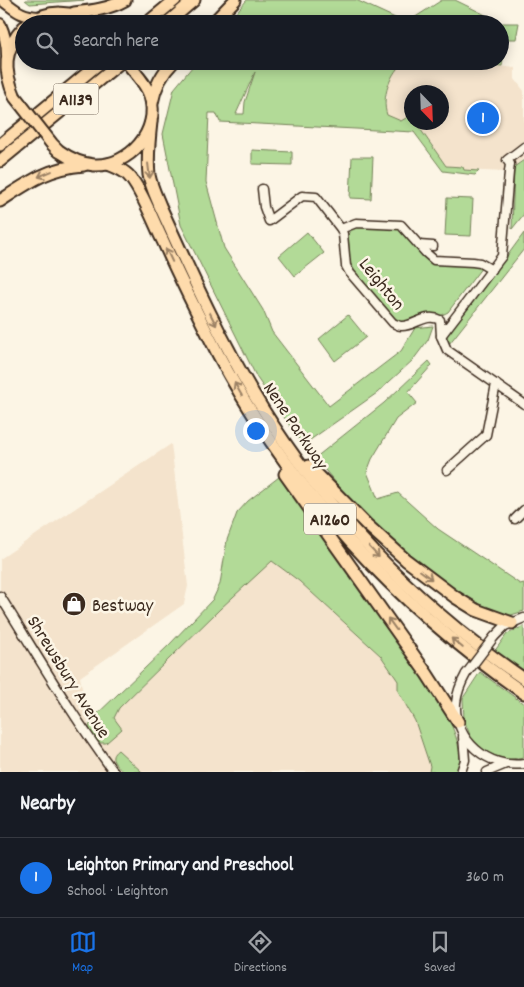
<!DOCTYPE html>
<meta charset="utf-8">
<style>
:root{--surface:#171b24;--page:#242831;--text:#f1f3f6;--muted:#9ea1a6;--line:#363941;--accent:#1a73e8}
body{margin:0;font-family:Dekko,sans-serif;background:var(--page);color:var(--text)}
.compass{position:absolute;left:404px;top:85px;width:45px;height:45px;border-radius:50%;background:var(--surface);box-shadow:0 2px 12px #0003;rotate:157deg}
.you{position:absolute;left:255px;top:430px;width:18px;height:18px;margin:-12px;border:4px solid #fff;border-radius:50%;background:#1a73e8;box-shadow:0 0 0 8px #1a73e833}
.badge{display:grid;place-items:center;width:32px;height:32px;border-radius:50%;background:var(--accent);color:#fff;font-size:16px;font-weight:700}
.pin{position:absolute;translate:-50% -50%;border:2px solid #fff;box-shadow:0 1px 5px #0006}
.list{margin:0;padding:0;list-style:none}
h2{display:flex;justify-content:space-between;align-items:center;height:65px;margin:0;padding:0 20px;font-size:21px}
h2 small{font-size:16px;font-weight:400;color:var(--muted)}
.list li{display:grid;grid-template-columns:32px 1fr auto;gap:15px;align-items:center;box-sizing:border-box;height:80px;padding:0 20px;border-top:1px solid var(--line)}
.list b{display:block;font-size:19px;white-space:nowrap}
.list p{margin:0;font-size:16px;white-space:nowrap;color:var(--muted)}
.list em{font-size:16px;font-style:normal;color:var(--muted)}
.icon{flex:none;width:28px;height:28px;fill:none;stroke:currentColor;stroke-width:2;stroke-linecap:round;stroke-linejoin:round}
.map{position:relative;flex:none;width:524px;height:772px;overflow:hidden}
.search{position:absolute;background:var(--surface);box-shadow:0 2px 12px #0003;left:15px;right:15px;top:15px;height:55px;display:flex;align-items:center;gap:12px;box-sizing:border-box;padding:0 18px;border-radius:28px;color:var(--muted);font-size:19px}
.sheet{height:145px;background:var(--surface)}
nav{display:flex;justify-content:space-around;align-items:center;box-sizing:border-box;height:70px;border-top:1px solid var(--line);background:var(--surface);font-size:14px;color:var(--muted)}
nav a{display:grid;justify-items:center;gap:2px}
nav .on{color:var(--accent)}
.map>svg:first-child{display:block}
.built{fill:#f4e3cc}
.green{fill:#b2da97;stroke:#76825a;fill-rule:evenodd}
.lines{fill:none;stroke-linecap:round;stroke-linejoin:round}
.minor-casing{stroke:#3b2a1e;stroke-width:11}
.major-casing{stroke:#3b2a1e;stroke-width:14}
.highway-casing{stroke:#3b2a1e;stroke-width:15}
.minor{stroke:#fcf5e5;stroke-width:8}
.major{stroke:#fedbac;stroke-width:10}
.highway{stroke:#fedbac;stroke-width:11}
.minor-bridge-casing{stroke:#3b2a1e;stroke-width:11;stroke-linecap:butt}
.highway-bridge-casing{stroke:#3b2a1e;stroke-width:15;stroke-linecap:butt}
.minor-bridge{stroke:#fcf5e5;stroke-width:8}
.highway-bridge{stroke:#fedbac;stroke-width:11}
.oneway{stroke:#9c8265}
.labels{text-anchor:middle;stroke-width:5;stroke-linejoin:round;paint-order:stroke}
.shield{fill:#fcf5e5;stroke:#75675a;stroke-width:1}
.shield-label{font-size:18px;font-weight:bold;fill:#3b2a1e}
.street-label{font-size:19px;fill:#3b2a1e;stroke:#fcf5e5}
.poi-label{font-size:19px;fill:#3b2a1e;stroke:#fcf5e5;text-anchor:start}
</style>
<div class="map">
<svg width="524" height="772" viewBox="0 0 524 772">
<rect width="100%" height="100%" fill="#fcf5e5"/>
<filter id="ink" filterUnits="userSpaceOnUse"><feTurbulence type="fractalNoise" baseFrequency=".02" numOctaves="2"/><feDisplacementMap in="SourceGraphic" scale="10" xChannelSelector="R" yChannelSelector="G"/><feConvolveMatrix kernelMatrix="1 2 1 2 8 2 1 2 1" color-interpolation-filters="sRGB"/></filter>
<g filter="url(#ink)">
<!-- built -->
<g class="built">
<polygon points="405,61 453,61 458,66 465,64 477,69 481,70 485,69 491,65 515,68 515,79 524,91 524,158 515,167 514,170 506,170 505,172 464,170 463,167 446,166 416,123 442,122 442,92 412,92 411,115 401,121 387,116 385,111 388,84 396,69"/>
<polygon points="171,444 188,586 184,604 80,677 89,727 93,736 122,730 114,718 119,708 220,609 247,584 249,557 272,561 299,581 381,656 398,681 398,691 415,721 430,766 429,772 0,772 0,559"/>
</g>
<!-- green -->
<g class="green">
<polygon points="25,0 85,0 30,4"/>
<path d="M 247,0 L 356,0 L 406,23 L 442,0 L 455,0 L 502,23 L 519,23 L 516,39 L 506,39 L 502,66 L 491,65 C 479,73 476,68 465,64 C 460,67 457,66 453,61 L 500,61 L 500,24 L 226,24 Z"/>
<path d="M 197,61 L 260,61 L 260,63 L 261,61 L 405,61 C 390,72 381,98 387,115 L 401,121 L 411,115 L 412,122 L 416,123 L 446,166 L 463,167 L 464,170 L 479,171 L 475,175 L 443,171 L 414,132 L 220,122 L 216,113 L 209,113 L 206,182 L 224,248 L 263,310 L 272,332 L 329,406 L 401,351 L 415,328 L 433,326 L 428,340 L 413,360 L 377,393 L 303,445 L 257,378 L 181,225 L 163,134 L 174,89 ZM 255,72 L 245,102 L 244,114 L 236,114 Z"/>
<polygon points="252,150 292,152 292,165 252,164"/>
<polygon points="352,157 373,157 371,199 350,198"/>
<polygon points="524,160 524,214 512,229 514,167"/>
<polygon points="447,198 473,199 471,236 445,235"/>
<polygon points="358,226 399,228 429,262 480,265 482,267 448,312 440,316 433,314 411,320 405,323 399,323 393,320 370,293 353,269 350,262 348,235 351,229"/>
<polygon points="307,232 324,253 295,276 279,256"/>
<polygon points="524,233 524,249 449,344 444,335 468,309"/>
<polygon points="348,315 366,337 335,361 319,339"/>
<polygon points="429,361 432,365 408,392 417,403 396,419 372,459 367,472 378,499 398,493 438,529 520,584 524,583 524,611 505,617 452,589 373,527 315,458 384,403"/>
<path d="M 279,477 L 309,512 L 440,701 C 450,722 465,748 458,772 L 429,772 L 430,766 L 415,721 L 398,691 L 398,681 L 381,656 L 299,581 L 272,561 L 220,609 L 119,708 L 114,718 L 122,729 L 106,743 L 99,743 L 93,736 L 89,727 L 92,719 L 169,645 L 213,599 L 220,584 L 227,540 L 237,513 L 248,501 Z"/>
<polygon points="524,626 524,673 494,652 507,634"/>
<polygon points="480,672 524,704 524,757 506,760 488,753 472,740 464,720 463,698"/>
<path d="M 118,750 L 142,772 L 123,772 C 116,764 107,758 118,750 Z"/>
</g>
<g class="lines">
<!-- minor casing -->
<g class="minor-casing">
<g id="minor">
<path d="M 262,189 L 264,207 L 269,221 L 302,196 L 316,197 L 341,229 L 343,234 L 346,266 L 350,273 L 393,323 C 396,324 398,326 401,326 C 414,327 426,312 440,320 L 441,336 L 447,350 L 524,404"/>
<polyline points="341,229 356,223 401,225 426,253 434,260 473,262 480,263 492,270"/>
<polyline points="419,245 433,246"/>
<polyline points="441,336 502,256 509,172 510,164 507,160 524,147"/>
<polyline points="447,470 486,435 496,384"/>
<polyline points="515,519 524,510"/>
<path d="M 0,596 C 37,655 72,716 114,772"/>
<polyline points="494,637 505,626 524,618"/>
<path d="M 466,674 C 461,683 457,692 456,703 C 454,740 488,769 524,764"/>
<polyline points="461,772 465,760 463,737"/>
<polyline points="487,772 506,764"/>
</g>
</g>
<!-- major casing -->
<g class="major-casing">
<g id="major">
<path d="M 2,0 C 16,10 20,16 39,17"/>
<path d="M 0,24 C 5,35 7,44 7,55"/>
</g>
</g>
<!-- highway casing -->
<g class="highway-casing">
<g id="highway">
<path d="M 74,13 C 92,11 109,9 125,0"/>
<path d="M 28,24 C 48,9 72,10 93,24"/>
<polyline points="146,24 175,0"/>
<polyline points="166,24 194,0"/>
<polyline points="212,24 235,0"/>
<path d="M 15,97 C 3,70 3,50 24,27"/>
<path d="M 152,103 C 155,86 162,73 174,61"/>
<path d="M 151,122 C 149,140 147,158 149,175 C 151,186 156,196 160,206 C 189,269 217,333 253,393 C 320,506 415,605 524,679"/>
<polyline points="0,145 102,61"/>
<path d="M 59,151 C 69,158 80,164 94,165 C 129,167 161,131 150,96 C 146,83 134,72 126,61"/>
<polyline points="0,161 122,61"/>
<path d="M 108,164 C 115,167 122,169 128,175 C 141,188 154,223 163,241 C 180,279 199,317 218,354 C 290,490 397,606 524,693"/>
<path d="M 0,201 C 29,182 48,168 84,165"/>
<polyline points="309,466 366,524 406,560 455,597 476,610 512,623"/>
<polyline points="285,474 427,674 458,722"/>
</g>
</g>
<!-- minor -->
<use href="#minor" class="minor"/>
<!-- major -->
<use href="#major" class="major"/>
<!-- highway -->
<use href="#highway" class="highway"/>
<!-- minor-bridge casing -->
<g class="minor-bridge-casing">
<polyline id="minor-bridge" points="466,674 494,637"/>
</g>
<!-- highway-bridge casing -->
<g class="highway-bridge-casing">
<polyline id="highway-bridge" points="15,97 52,144 59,151"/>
</g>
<!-- minor-bridge -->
<use href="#minor-bridge" class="minor-bridge"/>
<!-- highway-bridge -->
<use href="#highway-bridge" class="highway-bridge"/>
</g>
<!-- one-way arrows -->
<defs><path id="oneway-shaft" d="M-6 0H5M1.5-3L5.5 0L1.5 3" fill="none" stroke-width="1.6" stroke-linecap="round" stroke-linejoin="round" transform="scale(1.25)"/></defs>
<g class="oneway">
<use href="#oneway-shaft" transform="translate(149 171) rotate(83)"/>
<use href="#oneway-shaft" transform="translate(45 174) rotate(157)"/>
<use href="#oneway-shaft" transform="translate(169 255) rotate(-115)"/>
<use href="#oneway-shaft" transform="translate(213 319) rotate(63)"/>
<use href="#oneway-shaft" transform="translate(238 389) rotate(-120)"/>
<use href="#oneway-shaft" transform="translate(374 552) rotate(47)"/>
<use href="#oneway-shaft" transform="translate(426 575) rotate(37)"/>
<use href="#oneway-shaft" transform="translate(392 624) rotate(-126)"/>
<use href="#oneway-shaft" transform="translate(457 643) rotate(-140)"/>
</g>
</g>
<!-- icons -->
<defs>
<g id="shop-disc" transform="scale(1.25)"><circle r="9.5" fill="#3b2a1e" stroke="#fcf5e5"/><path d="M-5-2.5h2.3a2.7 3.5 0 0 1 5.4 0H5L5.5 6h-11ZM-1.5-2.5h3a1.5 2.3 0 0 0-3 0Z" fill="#fff"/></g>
</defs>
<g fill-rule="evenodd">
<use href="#shop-disc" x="74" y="604"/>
</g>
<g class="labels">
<!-- shield labels -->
<g class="shield">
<rect x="53.5" y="83.5" width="45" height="31" rx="4"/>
<rect x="304" y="503.5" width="52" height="31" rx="4"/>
</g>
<g class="shield-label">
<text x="76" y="105">A1139</text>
<text x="330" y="525">A1260</text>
</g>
<!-- street labels -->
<g class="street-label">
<text transform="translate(383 283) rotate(51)" y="7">Leighton</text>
<text transform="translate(297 425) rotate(56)" y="7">Nene Parkway</text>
<text transform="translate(70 676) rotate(58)" y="7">Shrewsbury Avenue</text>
</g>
<!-- poi labels -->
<g class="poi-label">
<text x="92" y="611">Bestway</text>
</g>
</g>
</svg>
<svg class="compass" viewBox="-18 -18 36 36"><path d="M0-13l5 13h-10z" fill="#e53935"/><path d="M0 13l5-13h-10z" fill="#9ea1a6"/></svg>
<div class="you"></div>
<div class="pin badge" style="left:483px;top:118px">1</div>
<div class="search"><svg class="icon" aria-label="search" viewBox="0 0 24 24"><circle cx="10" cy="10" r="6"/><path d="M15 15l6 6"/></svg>Search here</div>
</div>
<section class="sheet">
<h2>Nearby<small></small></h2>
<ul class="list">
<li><span class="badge">1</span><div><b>Leighton Primary and Preschool</b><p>School · Leighton</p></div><em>360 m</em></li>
</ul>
</section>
<nav>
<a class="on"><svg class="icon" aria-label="map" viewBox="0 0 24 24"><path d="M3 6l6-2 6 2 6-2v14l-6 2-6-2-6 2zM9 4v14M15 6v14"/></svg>Map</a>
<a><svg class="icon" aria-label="directions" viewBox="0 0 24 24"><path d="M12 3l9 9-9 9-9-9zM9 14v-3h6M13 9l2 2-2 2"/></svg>Directions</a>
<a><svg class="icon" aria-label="saved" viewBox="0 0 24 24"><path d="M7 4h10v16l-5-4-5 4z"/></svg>Saved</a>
</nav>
